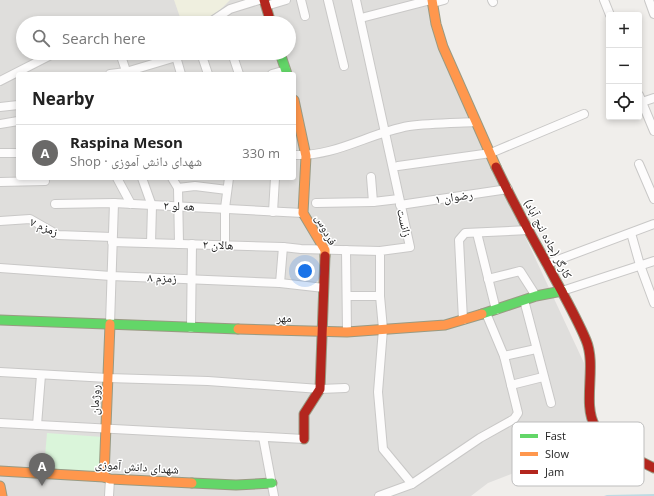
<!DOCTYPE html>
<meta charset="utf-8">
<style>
:root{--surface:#fff;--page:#f6f6f6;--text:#222;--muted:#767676;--line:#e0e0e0;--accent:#6a6968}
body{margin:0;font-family:"Open Sans","Noto Naskh Arabic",sans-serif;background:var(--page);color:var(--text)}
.controls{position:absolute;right:12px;top:12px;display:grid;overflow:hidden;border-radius:4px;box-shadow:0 2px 6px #0003}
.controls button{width:36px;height:36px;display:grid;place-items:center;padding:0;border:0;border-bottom:1px solid var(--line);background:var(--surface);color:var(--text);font:20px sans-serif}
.you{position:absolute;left:305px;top:271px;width:14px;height:14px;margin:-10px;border:3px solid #fff;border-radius:50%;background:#1a73e8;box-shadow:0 0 0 6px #1a73e833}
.badge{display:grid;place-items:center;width:26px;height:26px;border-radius:50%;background:var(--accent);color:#fff;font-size:13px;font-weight:700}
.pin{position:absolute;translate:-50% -33px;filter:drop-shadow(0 1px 2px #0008)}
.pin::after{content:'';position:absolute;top:21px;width:14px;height:12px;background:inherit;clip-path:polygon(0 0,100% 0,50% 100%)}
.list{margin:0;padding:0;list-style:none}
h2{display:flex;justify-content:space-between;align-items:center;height:52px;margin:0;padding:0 16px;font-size:17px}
h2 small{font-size:13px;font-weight:400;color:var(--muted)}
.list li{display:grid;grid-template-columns:26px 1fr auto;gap:12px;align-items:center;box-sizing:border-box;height:56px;padding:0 16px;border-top:1px solid var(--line)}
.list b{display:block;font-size:15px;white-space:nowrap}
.list p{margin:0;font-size:13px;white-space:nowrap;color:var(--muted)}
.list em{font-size:13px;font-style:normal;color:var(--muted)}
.icon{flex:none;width:22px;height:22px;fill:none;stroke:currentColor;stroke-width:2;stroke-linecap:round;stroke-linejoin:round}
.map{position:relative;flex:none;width:654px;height:496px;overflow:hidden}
.search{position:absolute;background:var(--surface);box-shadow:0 2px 6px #0003;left:16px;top:16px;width:280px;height:44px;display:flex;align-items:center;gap:10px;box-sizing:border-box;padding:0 14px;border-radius:22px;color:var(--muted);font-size:15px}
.panel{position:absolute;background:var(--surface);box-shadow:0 2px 6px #0003;left:16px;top:72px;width:280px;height:108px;border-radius:4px}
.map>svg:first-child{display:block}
.residential{fill:#dfdedc;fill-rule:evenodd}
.farmland{fill:#efefdf}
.park{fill:#daf5da}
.water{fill:#bfdbe3}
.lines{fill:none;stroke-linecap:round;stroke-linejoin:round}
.street-casing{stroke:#c9c8c7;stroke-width:10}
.fast-casing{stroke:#999a82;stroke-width:11}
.slow-casing{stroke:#999a82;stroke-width:11}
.jam-casing{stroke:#999a82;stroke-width:11}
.street{stroke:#fdfcfc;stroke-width:8}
.fast{stroke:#63d668;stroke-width:9}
.slow{stroke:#ff974d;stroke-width:9}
.jam{stroke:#b3261e;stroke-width:9}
.labels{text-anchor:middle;stroke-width:3;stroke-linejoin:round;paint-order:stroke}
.street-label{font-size:12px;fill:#222;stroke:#fff}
.key{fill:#fff;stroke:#bdbdbd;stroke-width:1}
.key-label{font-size:11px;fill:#222}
</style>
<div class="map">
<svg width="654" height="496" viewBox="0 0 654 496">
<rect width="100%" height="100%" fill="#f0eeeb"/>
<!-- residential -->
<path class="residential" d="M 0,0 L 427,0 L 441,56 L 584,363 L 591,443 L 488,483 L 471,496 L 0,496 ZM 23,23 L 289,23 L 289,53 L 23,53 ZM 18,74 L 294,74 L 294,178 L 18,178 Z"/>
<!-- farmland -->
<polygon class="farmland" points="174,0 230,0 216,14 205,23 182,23"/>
<!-- park -->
<polygon class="park" points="47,433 103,437 100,472 44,468"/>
<!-- water -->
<polygon class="water" points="654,494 654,496 604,496 607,495"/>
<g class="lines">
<!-- street casing -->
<g class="street-casing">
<g id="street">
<polyline points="301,0 305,16"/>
<polyline points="328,0 344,66"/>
<polyline points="356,0 410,247 380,251 380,296 383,329 378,392 383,449 412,484"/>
<polyline points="492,0 493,2"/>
<polyline points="604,0 610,15"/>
<polyline points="649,0 654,14"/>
<polyline points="433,3 444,0"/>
<polyline points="266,6 286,0"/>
<polyline points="361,18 431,0"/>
<polyline points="209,23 230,9 259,0"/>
<polyline points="120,53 127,74"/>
<polyline points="175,53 181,74"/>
<polyline points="201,53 208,74"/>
<polyline points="232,53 239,74"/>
<polyline points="110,74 126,72 176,57"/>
<polyline points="272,74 286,70"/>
<polyline points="0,81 49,56"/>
<polyline points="639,95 654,131"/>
<polyline points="642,102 654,98"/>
<polyline points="0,107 18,105"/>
<polyline points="0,124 18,121"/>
<polyline points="0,153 18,153"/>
<path d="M 294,155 C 335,157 369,133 409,126 C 429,123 454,123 476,122"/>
<polyline points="639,164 654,199"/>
<polyline points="398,166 491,153 584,114"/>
<polyline points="371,177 373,202"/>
<polyline points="117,178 131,204"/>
<polyline points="142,178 152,206 151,243"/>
<polyline points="172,178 178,188 179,244"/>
<polyline points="0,182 45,181"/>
<polyline points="178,188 195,186 227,190"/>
<polyline points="316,203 373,202 399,199"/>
<polyline points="55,204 114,203 303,213"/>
<polyline points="400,205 508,189"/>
<polyline points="273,212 275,178"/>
<polyline points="0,221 30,219 58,235 112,237"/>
<polyline points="477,233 496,310"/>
<polyline points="631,233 640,265 654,303"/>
<polyline points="112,242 283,247 301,249 380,251"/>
<polyline points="225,245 225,208 229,178"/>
<polyline points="346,250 347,332"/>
<polyline points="547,264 654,224"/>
<polyline points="0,268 111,276 280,283 324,288"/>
<polyline points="488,279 520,271 536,296"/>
<polyline points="280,283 283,247"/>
<polyline points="562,291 654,261"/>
<polyline points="347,296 380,296"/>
<polyline points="524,300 551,403"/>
<polyline points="463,320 459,240 465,233 529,230"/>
<polyline points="110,324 114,203"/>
<polyline points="191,328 192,244"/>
<polyline points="504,356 536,349"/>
<polyline points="0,372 108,378 208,381 320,389 345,388"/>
<polyline points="511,385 543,377"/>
<polyline points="0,423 304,439"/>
<polyline points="37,425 41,375"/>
<polyline points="263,437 274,496"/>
<polyline points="109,496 110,479"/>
<polyline points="379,496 412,484 480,438 514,419 518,413 504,356 486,313"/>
</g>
</g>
<!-- fast casing -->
<g class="fast-casing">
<g id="fast">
<polyline points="280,53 287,74"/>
<polyline points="482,314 536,296 562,291"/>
<polyline points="0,320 238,329"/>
<polyline points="192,483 236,485 272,483"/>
</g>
</g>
<!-- slow casing -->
<g class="slow-casing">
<g id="slow">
<polyline points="432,0 436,24 443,47 496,167"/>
<polyline points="294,100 306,156 303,213 325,250 325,256"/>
<polyline points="238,329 347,332 445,325 482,314"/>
<polyline points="0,471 104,477 110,479 192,483"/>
<polyline points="104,477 110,324"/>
<polyline points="0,486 2,496"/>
</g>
</g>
<!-- jam casing -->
<g class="jam-casing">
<g id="jam">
<polyline points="264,0 271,23"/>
<path d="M 496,167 C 512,200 529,232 547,264 C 560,289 575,314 586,340 C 597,366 582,404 595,426 C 607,446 634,458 654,468"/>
<polyline points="304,439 304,414 320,389 325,256"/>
</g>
</g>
<!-- street -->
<use href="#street" class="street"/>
<!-- fast -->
<use href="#fast" class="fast"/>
<!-- slow -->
<use href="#slow" class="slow"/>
<!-- jam -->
<use href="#jam" class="jam"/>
</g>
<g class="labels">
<!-- street labels -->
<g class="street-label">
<text transform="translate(454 197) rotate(-8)" y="4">رضوان ۱</text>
<text transform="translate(179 206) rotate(2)" y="4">هه لو ۲</text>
<text transform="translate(404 223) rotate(77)" y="4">زانست</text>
<text transform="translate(44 227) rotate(23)" y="4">زمزم ۷</text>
<text transform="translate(326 230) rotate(63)" y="4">فردوس</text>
<text transform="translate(548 239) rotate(62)" y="4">کارگر (جاده لنج آباد)</text>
<text transform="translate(218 245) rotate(2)" y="4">هالان ۲</text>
<text transform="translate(162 278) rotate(2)" y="4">زمزم ۸</text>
<text transform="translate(284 318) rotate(1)" y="4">مهر</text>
<text transform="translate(95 400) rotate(-88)" y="4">روژمان</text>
<text transform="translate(137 467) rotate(4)" y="4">شهدای دانش آموزی</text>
</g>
</g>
<!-- legend -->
<rect x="512" y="422" width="132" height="64" rx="6" class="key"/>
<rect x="520" y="434" width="18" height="4" fill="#63d668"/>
<rect x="520" y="452" width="18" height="4" fill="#ff974d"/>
<rect x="520" y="470" width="18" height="4" fill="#b3261e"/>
<g class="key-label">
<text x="545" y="440">Fast</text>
<text x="545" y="458">Slow</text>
<text x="545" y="476">Jam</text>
</g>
</svg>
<div class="controls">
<button>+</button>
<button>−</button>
<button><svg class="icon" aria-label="locate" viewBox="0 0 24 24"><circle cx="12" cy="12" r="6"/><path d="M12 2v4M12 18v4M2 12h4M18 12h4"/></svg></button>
</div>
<div class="you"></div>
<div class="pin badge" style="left:42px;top:486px">A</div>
<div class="search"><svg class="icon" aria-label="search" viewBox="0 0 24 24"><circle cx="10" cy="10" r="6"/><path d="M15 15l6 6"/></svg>Search here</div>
<section class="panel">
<h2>Nearby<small></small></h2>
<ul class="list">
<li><span class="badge">A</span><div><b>Raspina Meson</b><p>Shop · شهدای دانش آموزی</p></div><em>330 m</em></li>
</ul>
</section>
</div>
